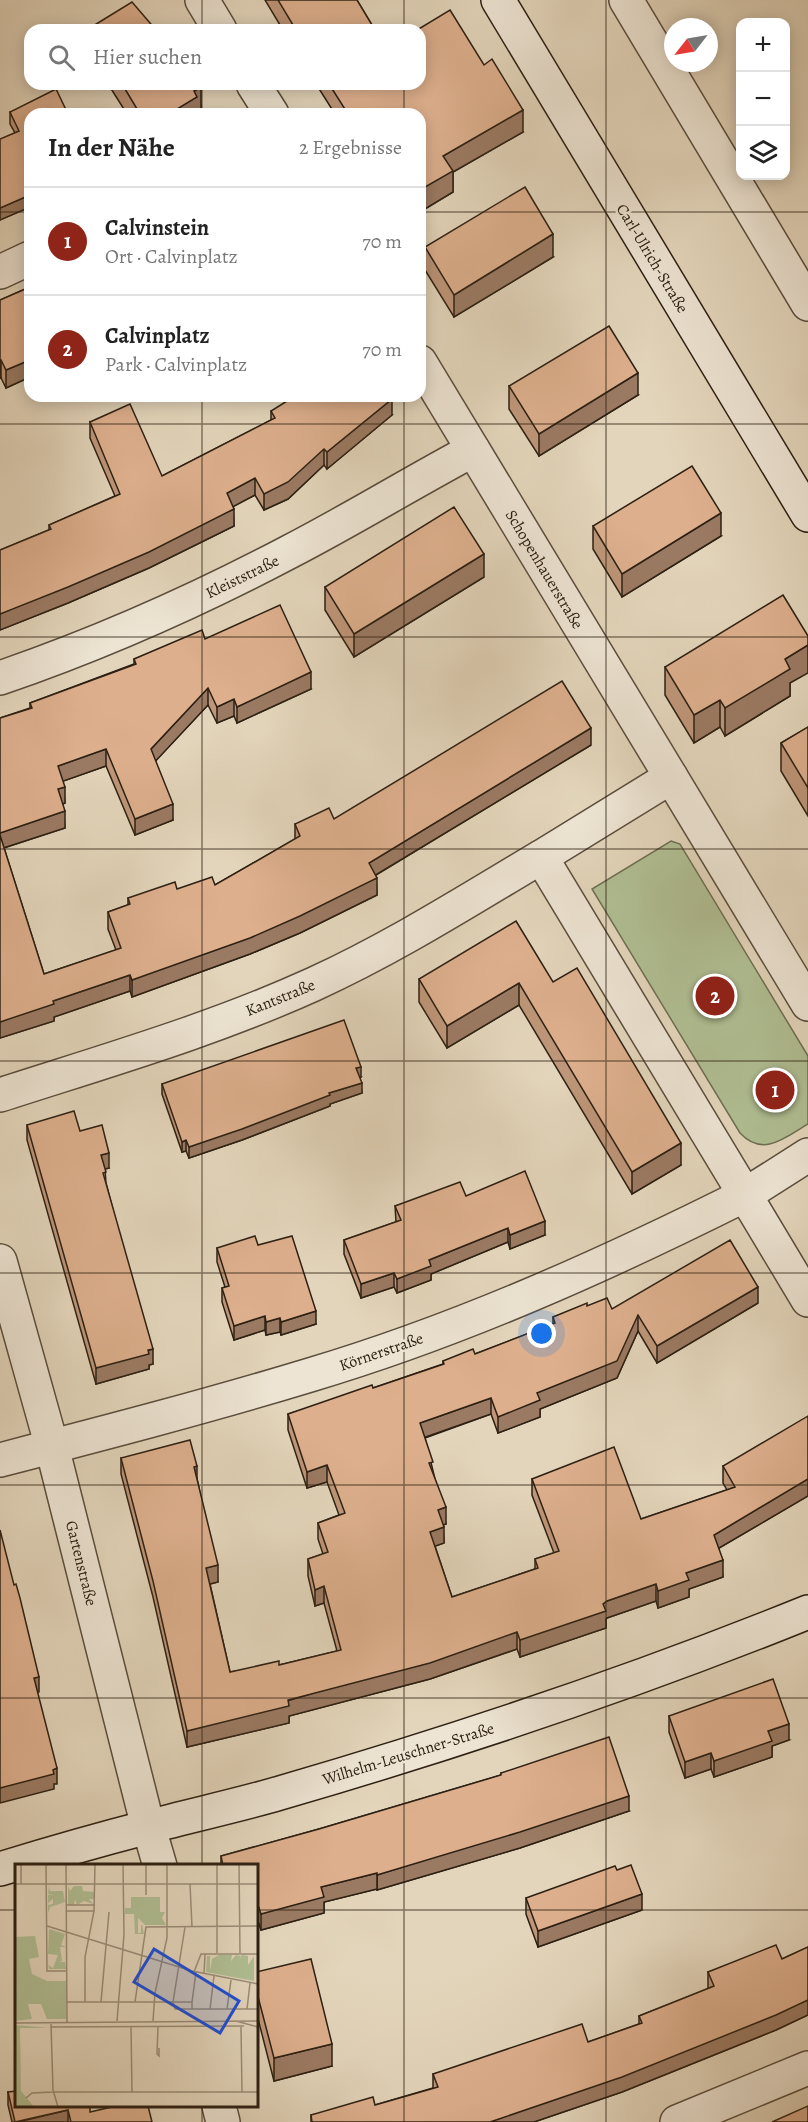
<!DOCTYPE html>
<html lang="de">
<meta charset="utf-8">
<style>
:root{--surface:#fff;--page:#f2f2f2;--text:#222;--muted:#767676;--line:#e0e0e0;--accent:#8f2418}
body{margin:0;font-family:Alegreya,serif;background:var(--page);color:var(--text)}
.controls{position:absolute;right:18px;top:18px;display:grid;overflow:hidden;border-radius:12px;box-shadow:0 3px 15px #0003}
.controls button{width:54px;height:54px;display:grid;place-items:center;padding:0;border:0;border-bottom:2px solid var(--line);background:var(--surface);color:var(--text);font:30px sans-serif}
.compass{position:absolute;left:664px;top:18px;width:54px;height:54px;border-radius:50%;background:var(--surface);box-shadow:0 3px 15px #0003;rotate:239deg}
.you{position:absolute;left:542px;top:1334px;width:21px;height:21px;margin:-15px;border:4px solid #fff;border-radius:50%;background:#1a73e8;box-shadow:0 0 0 9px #1a73e833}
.badge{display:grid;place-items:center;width:39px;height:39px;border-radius:50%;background:var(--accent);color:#fff;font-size:20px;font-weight:700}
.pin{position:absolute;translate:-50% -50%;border:3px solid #fff;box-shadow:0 2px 6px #0006}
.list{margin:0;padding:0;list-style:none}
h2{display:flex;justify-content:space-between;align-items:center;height:78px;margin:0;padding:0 24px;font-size:26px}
h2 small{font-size:20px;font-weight:400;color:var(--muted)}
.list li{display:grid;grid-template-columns:39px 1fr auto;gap:18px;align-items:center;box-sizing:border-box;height:108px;padding:0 24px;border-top:2px solid var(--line)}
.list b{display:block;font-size:22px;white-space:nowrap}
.list p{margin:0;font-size:20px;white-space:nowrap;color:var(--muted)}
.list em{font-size:20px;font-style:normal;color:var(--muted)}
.icon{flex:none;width:33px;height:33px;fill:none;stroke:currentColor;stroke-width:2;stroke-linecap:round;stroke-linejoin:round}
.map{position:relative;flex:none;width:808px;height:2122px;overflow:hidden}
.search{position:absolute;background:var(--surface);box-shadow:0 3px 15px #0003;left:24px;top:24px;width:402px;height:66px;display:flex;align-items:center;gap:15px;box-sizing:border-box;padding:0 21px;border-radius:18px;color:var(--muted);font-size:22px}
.panel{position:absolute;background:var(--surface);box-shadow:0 3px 15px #0003;left:24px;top:108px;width:402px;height:294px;border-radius:18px}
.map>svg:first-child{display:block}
.green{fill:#b0be93;stroke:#6e6f53;stroke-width:1.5}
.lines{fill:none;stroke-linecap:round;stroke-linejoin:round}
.street-casing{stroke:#5a4d3d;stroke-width:36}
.secondary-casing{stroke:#2d2013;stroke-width:36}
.street{stroke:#ede4d3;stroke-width:33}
.secondary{stroke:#ede4d3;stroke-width:33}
.wall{fill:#be9679;stroke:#2d2013;stroke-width:1.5}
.shaded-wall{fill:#9b7a63;stroke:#2d2013;stroke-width:1.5}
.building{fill:#ddaf8d;stroke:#2d2013;stroke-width:1.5}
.grid{fill:none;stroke:#2d2013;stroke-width:1.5;stroke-opacity:0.55}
.labels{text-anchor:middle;stroke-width:5;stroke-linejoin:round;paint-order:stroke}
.street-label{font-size:16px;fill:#2d2013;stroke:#ede4d3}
.inset-road{fill:none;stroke:#9a8d78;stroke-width:1.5}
.view{fill:#1d4ed8;fill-opacity:0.15;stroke:#1d4ed8;stroke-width:3}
.inset-edge{fill:none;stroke:#2d2013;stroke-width:3}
</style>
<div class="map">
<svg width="808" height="2122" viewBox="0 0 808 2122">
<rect width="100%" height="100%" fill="#e3d5bb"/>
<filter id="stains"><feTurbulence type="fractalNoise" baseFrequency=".00333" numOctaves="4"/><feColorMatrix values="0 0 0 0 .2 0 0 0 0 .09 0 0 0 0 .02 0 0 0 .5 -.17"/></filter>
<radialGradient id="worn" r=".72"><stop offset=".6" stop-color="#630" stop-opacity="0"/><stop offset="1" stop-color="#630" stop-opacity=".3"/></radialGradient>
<!-- green -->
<path class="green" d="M 671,841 L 680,844 L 808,1056 L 808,1124 C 786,1137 763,1158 740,1133 L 592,889 Z"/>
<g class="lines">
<!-- street casing -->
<g class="street-casing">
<g id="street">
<polyline points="202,0 220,30"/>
<polyline points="626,0 808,304"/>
<polyline points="253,84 272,114"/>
<polyline points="0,272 30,258"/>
<polyline points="420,362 671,777"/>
<path d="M 0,678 C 99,644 196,601 289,552 C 351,520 411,483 473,450"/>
<polyline points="808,1004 671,777 541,857 745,1195 808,1155"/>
<path d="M 0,1095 C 105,1061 213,1030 314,984 C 393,948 467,901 541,857"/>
<polyline points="0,1261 52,1447 144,1811 160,1866"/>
<path d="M 0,1460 C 104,1433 208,1406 310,1375 C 461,1330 605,1265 745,1195 L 808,1300"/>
<polyline points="219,2106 223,2122"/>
<polyline points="677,2122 808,2068"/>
</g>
</g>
<!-- secondary casing -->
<g class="secondary-casing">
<g id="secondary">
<polyline points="498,0 808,515"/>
<path d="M 0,1869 C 49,1854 98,1840 148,1827 C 192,1815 236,1806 280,1793 C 459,1741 635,1682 808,1612"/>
</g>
</g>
<!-- street -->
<use href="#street" class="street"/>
<!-- secondary -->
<use href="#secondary" class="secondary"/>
</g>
<!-- wall -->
<g class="wall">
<polygon points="265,0 357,0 375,30 283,30"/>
<polygon points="108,84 198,84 201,109 197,111 197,114 127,114"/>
<polygon points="316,84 420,84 523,132 453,172 453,192 420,212 420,114 335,114"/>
<polygon points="10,112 30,114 30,207 0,220 15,133 10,124"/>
<polygon points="425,247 553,257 454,317 425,270"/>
<polygon points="30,287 30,377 6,388 1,378 0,378 0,300"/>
<polygon points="509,386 638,395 539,456 509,409"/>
<polygon points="271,411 392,415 327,469 324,465 288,499 264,510 255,495 233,506 234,526 149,568 68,603 0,630 0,550 49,530 49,525 115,496 90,438 90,422 162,476 271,420"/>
<polygon points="593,526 721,536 622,597 593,549"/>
<polygon points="484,577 354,657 325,610 325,587"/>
<polygon points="205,639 311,689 237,723 234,716 217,723 208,705 155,761 173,820 135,835 106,766 63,781 65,803 63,804 65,828 4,848 44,974 116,950 108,929 108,912 128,905 128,898 177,889 215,885 295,839 295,824 334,819 591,745 376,875 377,895 300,933 250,954 132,997 130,991 54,1017 54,1021 0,1038 0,718 30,708 30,703 134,664 134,659"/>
<polygon points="665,667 790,683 790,696 725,736 720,727 694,743 665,695"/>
<polygon points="808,727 808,816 781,771 781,743"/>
<polygon points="419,979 553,982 681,1165 632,1194 519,1005 447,1048 419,1002"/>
<polygon points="361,1077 360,1078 362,1093 330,1104 330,1106 242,1140 189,1158 186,1151 182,1152 162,1094 162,1084"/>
<polygon points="27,1125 80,1131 109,1168 105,1169 106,1183 153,1364 149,1365 149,1369 96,1384 27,1140"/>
<polygon points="466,1196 545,1235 510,1249 508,1242 431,1274 431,1280 397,1293 394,1287 361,1298 344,1254 344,1240 396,1222 395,1206"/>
<polygon points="258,1245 316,1324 281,1335 280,1332 266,1335 265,1330 234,1340 222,1302 222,1288 225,1287 217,1262 217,1248"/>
<polygon points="758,1303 657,1363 638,1331 617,1378 540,1409 540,1417 498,1433 491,1414 425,1438 446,1524 443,1525 444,1543 435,1546 452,1597 535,1569 535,1559 554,1553 532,1495 532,1479 641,1519 727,1490 723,1483 723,1466 808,1496 719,1548 723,1577 689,1589 689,1597 658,1608 656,1601 607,1618 606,1619 606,1628 520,1657 517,1649 430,1679 289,1716 289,1723 187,1747 153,1597 121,1474 121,1458 197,1478 218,1582 210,1584 230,1672 279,1665 337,1651 324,1603 315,1606 308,1576 308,1559 323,1554 318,1539 318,1523 339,1515 327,1482 307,1488 288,1430 288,1414 373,1388 443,1364 443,1361 475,1354 553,1324 553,1317 587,1306 612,1309"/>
<polygon points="669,1716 789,1740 772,1746 772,1757 714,1777 711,1769 685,1778 669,1732"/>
<polygon points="501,1773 629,1811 520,1848 377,1890 377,1889 324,1902 324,1913 261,1930 258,1921 256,1866 221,1866 221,1856 319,1829 501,1775"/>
<polygon points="526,1898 642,1910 538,1947 526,1914"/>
<polygon points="808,1947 808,2015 776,2030 622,2092 534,2122 311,2122 311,2115 375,2105 433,2088 433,2074 588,2042 639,2024 639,2016 708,1989 708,1972 782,1959"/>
<polygon points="256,1972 332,2066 274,2081 256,2011"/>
<polygon points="8,2092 90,2112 152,2122 12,2122 8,2105"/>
</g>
<!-- shaded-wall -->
<g class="shaded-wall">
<polygon points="201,87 201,109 197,111 197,114 169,114 194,91"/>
<polygon points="523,110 523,132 453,172 453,192 420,212 420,190 443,156"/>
<polygon points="30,195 30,207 0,220 0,208"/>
<polygon points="553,234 553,257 454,317 454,295"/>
<polygon points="1,360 1,378 0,378 0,361"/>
<polygon points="30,360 30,377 6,388 6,370"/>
<polygon points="638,373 638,395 539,456 539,434"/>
<polygon points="392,399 392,415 327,469 327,452"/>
<polygon points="324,449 324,465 288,499 264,510 264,494"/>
<polygon points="255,478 255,495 227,510 227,493"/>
<polygon points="234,509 234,526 149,568 68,603 0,630 0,614"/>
<polygon points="721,513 721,536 622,597 622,574"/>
<polygon points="484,554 484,577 354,657 354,634"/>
<polygon points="808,645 808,673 790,683 790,696 725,736 725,708 785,659"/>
<polygon points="311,672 311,689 237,723 237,707"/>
<polygon points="208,688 208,705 151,766 151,749"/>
<polygon points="234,699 234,716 217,723 217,707"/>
<polygon points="720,700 720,727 694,743 694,715"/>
<polygon points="591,728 591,745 369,879 369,863"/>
<polygon points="106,749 106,766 58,783 58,766"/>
<polygon points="65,787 65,803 58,806 58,789"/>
<polygon points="173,804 173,820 135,835 135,819"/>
<polygon points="65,811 65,828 0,849 0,833"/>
<polygon points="377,878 377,895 300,933 250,954 132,997 132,980"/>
<polygon points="130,975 130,991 54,1017 54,1021 0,1038 0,1022 53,1001"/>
<polygon points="519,983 519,1005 447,1048 447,1026"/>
<polygon points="361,1067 361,1077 356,1079 356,1068"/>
<polygon points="362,1083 362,1093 330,1104 330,1106 242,1140 189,1158 189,1147 329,1093"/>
<polygon points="186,1140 186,1151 182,1152 182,1142"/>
<polygon points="681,1143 681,1165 632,1194 632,1172"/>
<polygon points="109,1153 109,1168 101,1170 101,1155"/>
<polygon points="545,1221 545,1235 510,1249 510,1235"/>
<polygon points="508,1228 508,1242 431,1274 431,1280 397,1293 397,1279 429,1260"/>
<polygon points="394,1273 394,1287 361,1298 361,1284"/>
<polygon points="758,1287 758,1303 657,1363 657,1346"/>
<polygon points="316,1311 316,1324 281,1335 281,1322"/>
<polygon points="638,1315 638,1331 617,1378 540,1409 540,1417 498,1433 498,1417 537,1393"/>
<polygon points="265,1316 265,1330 234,1340 234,1326"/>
<polygon points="280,1318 280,1332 266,1335 266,1322"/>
<polygon points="153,1349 153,1364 149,1365 149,1369 96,1384 96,1368"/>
<polygon points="491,1398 491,1414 420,1439 420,1423"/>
<polygon points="327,1465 327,1482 307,1488 307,1472"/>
<polygon points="197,1466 197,1483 194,1467"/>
<polygon points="808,1479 808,1496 714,1551 714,1535"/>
<polygon points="446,1507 446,1524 438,1527 438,1510"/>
<polygon points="444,1527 444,1543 430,1548 430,1532"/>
<polygon points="723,1560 723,1577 689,1589 689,1597 658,1608 658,1591 686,1573"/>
<polygon points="218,1565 218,1582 206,1585 206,1568"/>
<polygon points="656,1584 656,1601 607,1618 606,1619 606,1628 520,1657 520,1640 603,1604 607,1601"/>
<polygon points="324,1586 324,1603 315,1606 315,1590"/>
<polygon points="517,1632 517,1649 430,1679 289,1716 289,1723 187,1747 187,1731"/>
<polygon points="39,1677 39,1692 34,1693 34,1678"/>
<polygon points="789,1724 789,1740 772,1746 772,1757 714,1777 714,1761 768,1731"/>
<polygon points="711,1753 711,1769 685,1778 685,1762"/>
<polygon points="57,1768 57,1784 54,1784 54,1789 0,1803 0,1788"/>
<polygon points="629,1796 629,1811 520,1848 377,1890 377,1875"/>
<polygon points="377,1873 377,1889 324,1902 324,1913 261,1930 261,1914 321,1887"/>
<polygon points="642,1894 642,1910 538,1947 538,1931"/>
<rect x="256" y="1905" width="2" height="16"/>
<polygon points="808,2000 808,2015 776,2030 622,2092 534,2122 490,2122"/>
<polygon points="332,2044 332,2066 274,2081 274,2058"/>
<polygon points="68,2110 68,2122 18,2122"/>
</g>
<!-- building -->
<g class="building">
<polygon points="278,0 357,0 375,30 296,30"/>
<polygon points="132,2 156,30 93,30 93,26"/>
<polygon points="450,10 484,65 492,59 523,110 443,156 453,171 420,190 420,114 348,114 329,84 420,84 420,30 417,30"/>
<polygon points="122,84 198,84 201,87 194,91 197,97 169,114 140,114"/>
<polygon points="56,89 68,114 30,114 30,195 0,208 0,139 19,131 10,112"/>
<polygon points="525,187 553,234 454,295 425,247"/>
<polygon points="30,287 30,360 6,370 1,360 0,361 0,300"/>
<polygon points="609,326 638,373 539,434 509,386"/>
<polygon points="295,396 390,396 392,399 327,452 324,449 288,482 264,494 255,478 227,493 234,509 149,552 68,587 0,614 0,550 51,529 49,525 120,494 90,422 130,404 162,476 275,418 271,411"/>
<polygon points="692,466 721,513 622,574 593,526"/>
<polygon points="454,507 484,554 354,634 325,587"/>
<polygon points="783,595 808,636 808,645 785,659 790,669 725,708 720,700 694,715 665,667"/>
<polygon points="280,605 311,672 237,707 234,699 217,707 208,688 151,749 173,804 135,819 106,749 58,766 65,787 58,789 65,811 0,833 0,718 32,708 30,703 136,664 134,659 202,630 205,639"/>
<polygon points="562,681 591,728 369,863 377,878 300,916 250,938 132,980 130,975 53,1001 54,1004 0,1022 0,835 44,974 121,948 108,912 130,904 128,898 175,882 177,889 212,877 215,885 300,836 295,824 329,808 334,819"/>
<polygon points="808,727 808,788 781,743"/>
<polygon points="516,921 553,982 577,968 681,1143 632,1172 519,983 447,1026 419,979"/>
<polygon points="344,1020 361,1067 356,1068 362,1083 329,1093 330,1095 242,1129 189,1147 186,1140 182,1142 162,1084"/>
<polygon points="74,1111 80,1131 102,1125 109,1153 101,1155 106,1172 103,1173 153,1349 148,1350 149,1354 96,1368 27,1125"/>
<polygon points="525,1171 545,1221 510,1235 508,1228 429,1260 431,1266 397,1279 394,1273 361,1284 344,1240 401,1220 395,1206 460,1182 466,1196"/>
<polygon points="255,1236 258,1245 292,1236 316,1311 281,1322 280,1318 266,1322 265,1316 234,1326 222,1288 229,1286 217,1248"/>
<polygon points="730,1240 758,1287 657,1346 638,1315 617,1361 537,1393 540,1400 498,1417 491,1398 420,1423 433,1462 429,1463 446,1507 438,1510 444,1527 430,1532 452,1597 538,1568 535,1559 559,1551 532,1479 614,1447 641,1519 735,1487 723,1466 808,1416 808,1479 714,1535 723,1560 686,1573 689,1580 658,1591 656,1584 607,1601 603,1604 606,1611 520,1640 517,1632 430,1663 288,1700 289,1706 187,1731 153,1581 121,1458 190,1440 197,1466 194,1467 218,1565 206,1568 230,1672 279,1661 279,1665 341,1650 324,1586 315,1590 308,1559 328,1552 318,1523 345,1513 327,1465 307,1472 288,1414 372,1385 373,1388 444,1364 443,1361 473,1349 475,1354 555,1323 553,1317 587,1303 587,1306 607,1298 612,1309"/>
<polygon points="0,1530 14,1585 16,1584 20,1598 39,1677 34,1678 57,1768 53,1770 54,1774 0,1788"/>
<polygon points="773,1679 789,1724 768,1731 772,1741 714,1761 711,1753 685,1762 669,1716"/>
<polygon points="609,1737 629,1796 520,1832 377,1875 377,1873 321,1887 324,1897 261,1914 258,1905 256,1905 256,1866 223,1866 221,1856 319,1829 501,1775 501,1773"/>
<polygon points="631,1865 642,1894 538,1931 526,1898 615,1866 617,1870"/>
<polygon points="776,1945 782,1959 808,1947 808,2000 776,2015 622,2077 490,2122 312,2122 311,2115 373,2097 375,2105 438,2087 433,2074 582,2024 588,2042 642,2023 639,2016 714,1986 708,1972"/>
<polygon points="311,1959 332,2044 274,2058 256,1989 256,1972"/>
<polygon points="16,2091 16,2106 90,2106 90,2112 116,2106 148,2106 152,2122 71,2122 68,2110 15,2122 8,2092"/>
<polygon points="808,2106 808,2122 772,2122"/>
</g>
<!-- grid -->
<path class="grid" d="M 202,0 L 202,30M 404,0 L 404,30M 606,0 L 606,2122M 202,84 L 202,114M 404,84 L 404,114M 0,212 L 30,212M 420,212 L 808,212M 202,396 L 202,1866M 404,396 L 404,2122M 0,424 L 808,424M 0,637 L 808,637M 0,849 L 808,849M 0,1061 L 808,1061M 0,1273 L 808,1273M 0,1485 L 808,1485M 0,1698 L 808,1698M 0,1910 L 16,1910M 256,1910 L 808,1910M 202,2106 L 202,2122"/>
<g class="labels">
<!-- street labels -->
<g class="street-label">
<text transform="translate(653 258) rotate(59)" y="6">Carl-Ulrich-Straße</text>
<text transform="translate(545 569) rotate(59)" y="6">Schopenhauerstraße</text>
<text transform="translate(242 576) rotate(-26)" y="6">Kleiststraße</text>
<text transform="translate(280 997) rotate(-22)" y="6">Kantstraße</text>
<text transform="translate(381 1351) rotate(-19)" y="6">Körnerstraße</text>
<text transform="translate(82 1563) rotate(76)" y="6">Gartenstraße</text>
<text transform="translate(408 1753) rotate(-17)" y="6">Wilhelm-Leuschner-Straße</text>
</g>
</g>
<!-- overview -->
<g transform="translate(15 1864)">
<rect width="243" height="243" fill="#e3d5bb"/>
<path d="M 34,22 L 35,27 L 48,27 L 50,38 L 35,43 L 33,49 L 33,41 L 38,40 L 38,35 L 33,39 L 33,31 L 38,30 L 33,30 ZM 53,22 L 55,27 L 59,22 L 67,22 L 68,27 L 79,28 L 79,35 L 74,35 L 78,40 L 69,37 L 62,41 L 60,35 L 59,41 L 53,41 ZM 116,33 L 145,33 L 145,48 L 150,48 L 147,54 L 151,61 L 130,61 L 123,54 L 123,69 L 126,69 L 126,61 L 127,61 L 129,70 L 120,70 L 119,50 L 110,50 L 110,44 L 116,44 ZM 34,65 L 50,70 L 46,81 L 51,83 L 45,83 L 47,97 L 44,98 L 50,98 L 51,105 L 34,105 L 33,101 L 38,104 L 43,91 L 33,90 ZM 20,72 L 24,93 L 14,95 L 17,110 L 32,117 L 51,117 L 51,155 L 32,155 L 26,140 L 13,140 L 17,155 L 0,157 L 0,73 ZM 204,91 L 217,91 L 216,97 L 221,91 L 226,92 L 224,97 L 227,91 L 233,92 L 233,101 L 239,92 L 239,117 L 191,108 L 192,92 L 195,92 L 195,107 L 197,95 ZM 0,161 L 34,164 L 5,164 L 6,227 L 19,243 L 0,243 Z" fill="#b0be93"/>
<path class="inset-road" d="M 31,0 L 32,107 L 52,107M 51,0 L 52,158M 202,0 L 202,89M 224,0 L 225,89M 0,20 L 243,20M 6,20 L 6,0M 175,20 L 177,63M 131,31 L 131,0M 51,41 L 80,41M 52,47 L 79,47M 32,62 L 177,107 L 243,120M 179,108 L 186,90 L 243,90M 189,110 L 190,90M 52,138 L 158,138 L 170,63M 70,138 L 70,93 L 79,47 L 80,0M 86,138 L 94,48M 120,138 L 131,63 L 243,62M 158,138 L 177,138 L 177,145 L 160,145 ZM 177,138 L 181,108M 177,145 L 243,145M 195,145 L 199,112M 212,145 L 216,116M 232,145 L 235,119M 102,157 L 109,71 L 108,0M 138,157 L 140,129 L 152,74 L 152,0M 221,157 L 243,163M 0,159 L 243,157M 36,160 L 38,226 L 43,243M 116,162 L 117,228M 143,162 L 142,190 L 144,192 L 144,184M 36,163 L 229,162M 226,163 L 227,228M 11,234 L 17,229 L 38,228 L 243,228"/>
<path class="view" d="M 139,85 L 224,137 L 205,169 L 119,118 Z"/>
<rect width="243" height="243" class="inset-edge"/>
</g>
<rect width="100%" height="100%" filter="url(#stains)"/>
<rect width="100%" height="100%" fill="url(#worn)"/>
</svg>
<div class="controls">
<button>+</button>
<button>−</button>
<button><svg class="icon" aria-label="layers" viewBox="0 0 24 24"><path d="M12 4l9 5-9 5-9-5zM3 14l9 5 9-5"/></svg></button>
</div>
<svg class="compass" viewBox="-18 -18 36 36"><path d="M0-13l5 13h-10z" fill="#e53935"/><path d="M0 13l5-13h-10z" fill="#767676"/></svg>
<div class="you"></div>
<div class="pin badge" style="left:775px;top:1090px">1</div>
<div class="pin badge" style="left:715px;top:996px">2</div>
<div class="search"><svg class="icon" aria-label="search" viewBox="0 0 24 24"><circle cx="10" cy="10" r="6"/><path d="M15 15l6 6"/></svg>Hier suchen</div>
<section class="panel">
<h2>In der Nähe<small>2 Ergebnisse</small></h2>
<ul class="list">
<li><span class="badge">1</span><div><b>Calvinstein</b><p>Ort · Calvinplatz</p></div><em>70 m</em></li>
<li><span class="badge">2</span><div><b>Calvinplatz</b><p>Park · Calvinplatz</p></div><em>70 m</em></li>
</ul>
</section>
</div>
